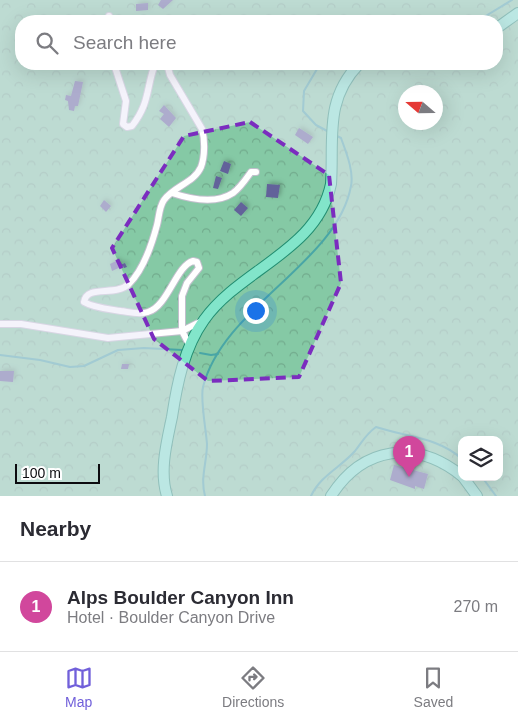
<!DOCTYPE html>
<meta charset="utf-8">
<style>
:root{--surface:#fff;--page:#f7f7f7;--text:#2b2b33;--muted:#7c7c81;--line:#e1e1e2;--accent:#7160da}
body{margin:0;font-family:Helvetica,sans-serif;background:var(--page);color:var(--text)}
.controls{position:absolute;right:15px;bottom:15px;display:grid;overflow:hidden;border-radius:10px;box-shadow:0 5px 20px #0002}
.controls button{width:45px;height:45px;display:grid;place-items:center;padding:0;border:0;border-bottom:1px solid var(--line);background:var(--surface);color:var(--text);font:25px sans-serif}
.compass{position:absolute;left:398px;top:85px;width:45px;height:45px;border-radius:50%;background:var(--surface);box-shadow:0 5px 20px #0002;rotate:290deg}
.scale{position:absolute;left:15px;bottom:12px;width:85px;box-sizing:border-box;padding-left:5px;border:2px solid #0c0b0f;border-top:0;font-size:14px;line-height:18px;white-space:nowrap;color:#0c0b0f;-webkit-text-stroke:4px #fff;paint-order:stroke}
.you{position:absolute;left:255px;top:310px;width:18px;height:18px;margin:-12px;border:4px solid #fff;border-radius:50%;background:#1a73e8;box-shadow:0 0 0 8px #1a73e833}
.badge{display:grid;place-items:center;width:32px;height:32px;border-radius:50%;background:var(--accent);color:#fff;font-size:16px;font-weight:700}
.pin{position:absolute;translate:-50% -41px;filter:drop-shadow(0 1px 2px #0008)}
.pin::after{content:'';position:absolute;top:26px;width:18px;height:15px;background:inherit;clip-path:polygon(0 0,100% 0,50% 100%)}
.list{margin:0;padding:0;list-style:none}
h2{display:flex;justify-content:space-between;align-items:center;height:65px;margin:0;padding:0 20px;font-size:21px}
h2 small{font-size:16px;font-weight:400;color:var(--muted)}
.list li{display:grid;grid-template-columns:32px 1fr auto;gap:15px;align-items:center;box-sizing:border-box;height:90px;padding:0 20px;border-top:1px solid var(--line)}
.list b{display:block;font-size:19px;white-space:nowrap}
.list p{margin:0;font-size:16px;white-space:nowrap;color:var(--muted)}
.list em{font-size:16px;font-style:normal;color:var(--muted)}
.icon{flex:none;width:28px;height:28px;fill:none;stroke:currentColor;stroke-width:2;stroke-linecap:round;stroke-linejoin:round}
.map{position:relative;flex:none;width:518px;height:496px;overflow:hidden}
.search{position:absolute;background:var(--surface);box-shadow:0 5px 20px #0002;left:15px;right:15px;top:15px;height:55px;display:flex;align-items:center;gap:12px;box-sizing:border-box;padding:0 18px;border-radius:20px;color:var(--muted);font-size:19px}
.sheet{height:155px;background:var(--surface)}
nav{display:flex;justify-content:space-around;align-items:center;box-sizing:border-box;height:70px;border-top:1px solid var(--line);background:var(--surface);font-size:14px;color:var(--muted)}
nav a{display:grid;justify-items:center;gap:2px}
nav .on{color:var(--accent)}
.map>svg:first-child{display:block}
.forest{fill:url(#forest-crowns);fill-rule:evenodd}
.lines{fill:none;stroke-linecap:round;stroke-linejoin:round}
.stream{stroke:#49a6a6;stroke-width:2}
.building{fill:#62629a;filter:url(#shadow)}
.street-casing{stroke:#c1bfcc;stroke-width:8}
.primary-casing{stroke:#228d71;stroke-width:12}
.street{stroke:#fff;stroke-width:6}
.primary{stroke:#82e5ca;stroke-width:10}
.marked{fill:none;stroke:#7b2cbf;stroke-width:4;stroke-dasharray:10 6;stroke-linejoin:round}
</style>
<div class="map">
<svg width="518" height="496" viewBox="0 0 518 496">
<defs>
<pattern id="forest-crowns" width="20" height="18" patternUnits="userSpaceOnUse" patternTransform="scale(1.25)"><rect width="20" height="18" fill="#85c9a5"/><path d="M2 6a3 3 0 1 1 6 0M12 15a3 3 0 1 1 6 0" fill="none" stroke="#72ab8d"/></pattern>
<filter id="shadow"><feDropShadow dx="2" dy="-2" stdDeviation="2.5" flood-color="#0004"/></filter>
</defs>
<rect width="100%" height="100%" fill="#ebeaf7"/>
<!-- forest -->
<path class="forest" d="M 0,0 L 518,0 L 518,496 L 0,496 ZM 21,21 L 497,21 L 497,64 L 21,64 ZM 406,92 L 436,92 L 436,122 L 406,122 ZM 462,440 L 499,440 L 499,477 L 462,477 Z"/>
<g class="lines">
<!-- stream -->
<g class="stream">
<polyline points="461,21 484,17 512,0"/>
<polyline points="320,64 304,91 303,111 316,125 329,132"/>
<polyline points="200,353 211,355 218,354"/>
<polyline points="0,355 40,360 70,367 84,366 118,350 144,348 182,350"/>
<polyline points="482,477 496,496"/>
<path d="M 205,496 C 200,478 207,462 207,444 C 206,430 200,398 203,387 C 223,307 337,263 351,186 C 354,171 346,152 341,138 L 335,135"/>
<path d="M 311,496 C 320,476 341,467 355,451 C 362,442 366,434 376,427 C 406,437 438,437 462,459"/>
</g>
</g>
<!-- building -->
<g class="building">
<polygon points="161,0 173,0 163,9 158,5"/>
<polygon points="148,3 148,10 136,11 136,4"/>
<polygon points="75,81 83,82 78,106 75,106 74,111 69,110 68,101 65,100 66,95 71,96"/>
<polygon points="164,105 176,118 169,127 160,119 164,114 159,111"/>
<polygon points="299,128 313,137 308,144 295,135"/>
<polygon points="224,161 231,164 228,174 220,171"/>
<polygon points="216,176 222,178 218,189 213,188"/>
<polygon points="267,184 280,185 278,198 266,197"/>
<polygon points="104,200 111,206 106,212 100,206"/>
<polygon points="241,202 248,208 241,216 234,210"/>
<polygon points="118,260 120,265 125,263 127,267 124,268 123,266 112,271 110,264"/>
<polygon points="122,364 129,364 128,369 121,369"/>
<polygon points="0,371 14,371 13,382 0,381"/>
<polygon points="394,465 428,474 424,489 415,486 415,489 390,480"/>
</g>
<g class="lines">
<!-- street casing -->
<g class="street-casing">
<g id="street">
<polyline points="109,16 109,21"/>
<path d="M 114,64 L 126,101 L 123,124 L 127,127 L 132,126 C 150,103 146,88 155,64"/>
<path d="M 167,64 L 170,75 L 202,129 C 205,140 205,156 201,167 C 194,183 174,186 164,200 C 159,207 159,218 157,225 C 152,244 143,270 129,284 C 115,297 87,284 84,302 C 94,308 109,309 121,311 C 129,312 140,315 148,312 C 168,306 176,266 193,261 L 197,262 L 199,268 L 187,283 L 182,296 L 182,331 L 190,346"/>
<path d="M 172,193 C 190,199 215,205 233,193 C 240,188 246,179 251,172 L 256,172"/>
<polyline points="0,324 21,324 108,338 182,331 200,322"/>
</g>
</g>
<!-- primary casing -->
<g class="primary-casing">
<g id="primary">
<polyline points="497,28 518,13"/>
<polyline points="463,477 477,496"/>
<path d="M 167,496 C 159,471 167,441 172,417 C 177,384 184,348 204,320 C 240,269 317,251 331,184 C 334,139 324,100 359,64"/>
<path d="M 331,496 C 363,446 416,439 462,476"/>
</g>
</g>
<!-- street -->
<use href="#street" class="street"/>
<!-- primary -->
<use href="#primary" class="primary"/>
</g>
<!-- marked area -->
<path d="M0 0H518V496H0ZM 250,122 L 329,175 L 341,283 L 299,377 L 208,381 L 154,339 L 112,248 L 184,136 Z" fill="#ebeaf7" fill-opacity=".55" fill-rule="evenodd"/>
<path class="marked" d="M 250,122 L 329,175 L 341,283 L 299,377 L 208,381 L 154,339 L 112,248 L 184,136 Z"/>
</svg>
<div class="controls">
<button><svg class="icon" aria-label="layers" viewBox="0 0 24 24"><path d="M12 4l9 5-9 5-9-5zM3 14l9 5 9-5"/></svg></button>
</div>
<svg class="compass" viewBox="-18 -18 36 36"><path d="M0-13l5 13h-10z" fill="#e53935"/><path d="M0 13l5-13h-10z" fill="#7c7c81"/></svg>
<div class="scale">100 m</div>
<div class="you"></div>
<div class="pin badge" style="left:409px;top:477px;background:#d1479c">1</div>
<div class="search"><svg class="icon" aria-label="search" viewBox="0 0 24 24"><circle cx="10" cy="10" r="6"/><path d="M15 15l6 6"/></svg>Search here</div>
</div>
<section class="sheet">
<h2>Nearby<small></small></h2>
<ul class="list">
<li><span class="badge" style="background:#d1479c">1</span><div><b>Alps Boulder Canyon Inn</b><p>Hotel · Boulder Canyon Drive</p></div><em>270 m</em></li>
</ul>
</section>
<nav>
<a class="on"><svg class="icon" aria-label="map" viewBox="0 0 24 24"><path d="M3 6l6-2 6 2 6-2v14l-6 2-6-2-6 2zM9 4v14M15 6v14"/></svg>Map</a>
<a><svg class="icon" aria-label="directions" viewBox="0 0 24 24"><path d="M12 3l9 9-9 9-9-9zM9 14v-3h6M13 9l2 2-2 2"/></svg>Directions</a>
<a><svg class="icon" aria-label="saved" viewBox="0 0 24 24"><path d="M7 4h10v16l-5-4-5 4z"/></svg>Saved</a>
</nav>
